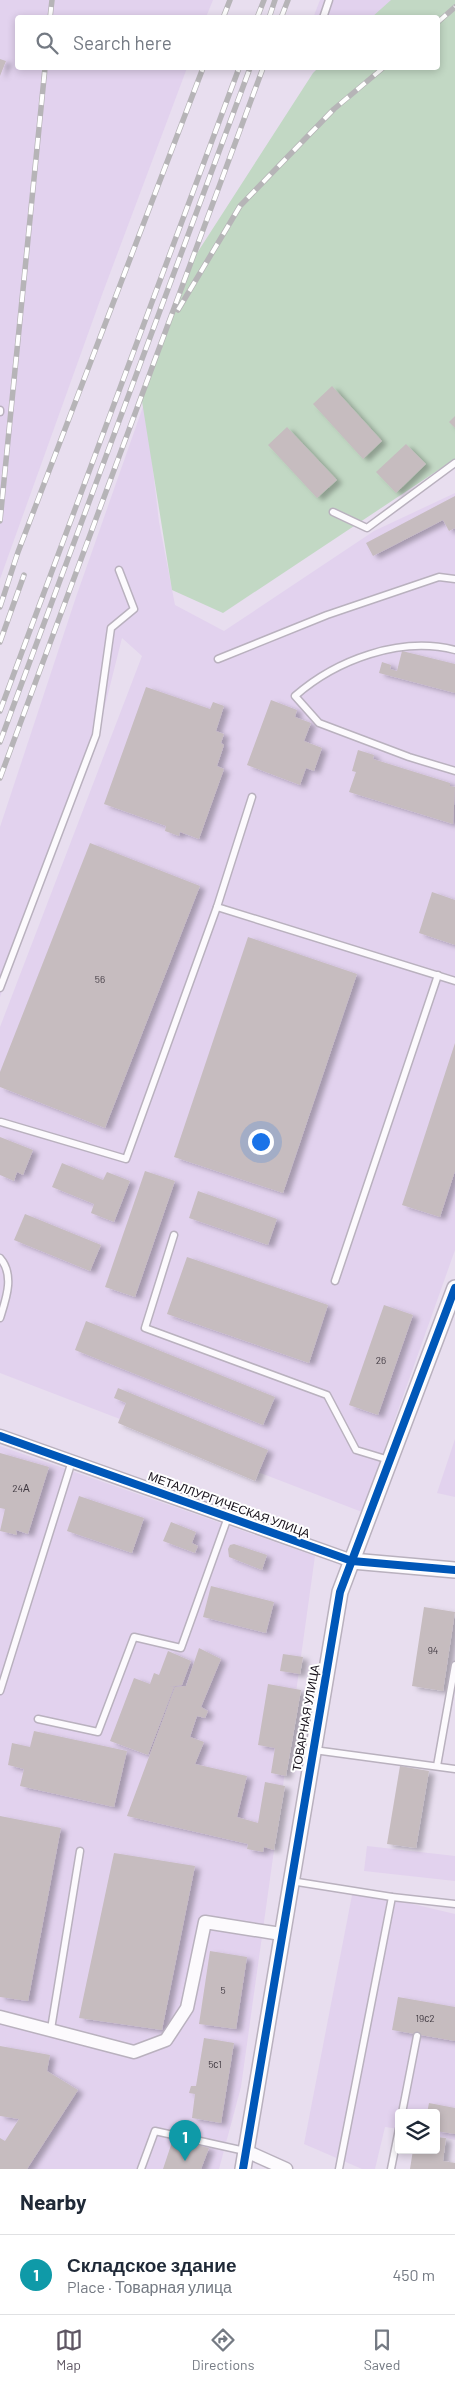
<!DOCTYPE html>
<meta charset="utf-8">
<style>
:root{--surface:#fff;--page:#f6f6f7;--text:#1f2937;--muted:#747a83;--line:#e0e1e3;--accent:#5e5663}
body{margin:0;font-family:Barlow,sans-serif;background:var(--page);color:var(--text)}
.controls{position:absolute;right:15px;bottom:15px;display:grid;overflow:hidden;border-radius:5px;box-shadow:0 2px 8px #0003}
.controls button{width:45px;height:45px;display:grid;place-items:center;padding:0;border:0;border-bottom:1px solid var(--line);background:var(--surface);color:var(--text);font:25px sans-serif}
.you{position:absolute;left:260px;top:1141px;width:18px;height:18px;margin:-12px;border:4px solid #fff;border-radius:50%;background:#1a73e8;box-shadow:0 0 0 8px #1a73e833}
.badge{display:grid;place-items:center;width:32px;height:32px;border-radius:50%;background:var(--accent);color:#fff;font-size:16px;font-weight:700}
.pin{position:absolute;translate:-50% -41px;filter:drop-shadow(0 1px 2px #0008)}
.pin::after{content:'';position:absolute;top:26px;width:18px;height:15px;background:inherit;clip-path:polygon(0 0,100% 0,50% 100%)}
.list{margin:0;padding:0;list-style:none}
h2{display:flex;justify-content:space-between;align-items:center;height:65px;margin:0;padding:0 20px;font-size:21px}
h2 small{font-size:16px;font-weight:400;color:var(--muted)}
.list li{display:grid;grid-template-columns:32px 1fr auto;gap:15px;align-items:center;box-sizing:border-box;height:80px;padding:0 20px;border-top:1px solid var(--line)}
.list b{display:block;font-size:19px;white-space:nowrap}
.list p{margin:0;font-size:16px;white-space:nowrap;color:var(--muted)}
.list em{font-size:16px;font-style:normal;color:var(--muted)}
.icon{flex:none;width:28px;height:28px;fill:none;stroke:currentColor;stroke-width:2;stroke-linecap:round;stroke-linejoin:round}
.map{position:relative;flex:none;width:455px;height:2169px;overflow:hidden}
.search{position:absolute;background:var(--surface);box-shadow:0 2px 8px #0003;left:15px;right:15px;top:15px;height:55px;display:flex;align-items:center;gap:12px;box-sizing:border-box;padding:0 18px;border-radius:5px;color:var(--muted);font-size:19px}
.sheet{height:145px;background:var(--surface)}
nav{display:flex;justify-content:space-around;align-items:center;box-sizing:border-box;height:70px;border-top:1px solid var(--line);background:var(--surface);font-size:14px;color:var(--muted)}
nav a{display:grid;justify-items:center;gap:2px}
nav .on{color:var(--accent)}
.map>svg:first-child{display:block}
.built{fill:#e2d2ee}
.green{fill:#c2d8c4}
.building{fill:#c6bcbf;filter:url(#shadow)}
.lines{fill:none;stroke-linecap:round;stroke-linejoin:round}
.service-casing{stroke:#b9b1be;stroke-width:9}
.minor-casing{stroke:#b9b1be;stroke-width:15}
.tertiary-casing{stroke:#b9b1be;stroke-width:18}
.service{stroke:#fcfafd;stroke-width:6}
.minor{stroke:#fcfafd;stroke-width:12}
.tertiary{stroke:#fcfafd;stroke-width:15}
.rail-casing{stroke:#b6b4b7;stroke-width:5.5}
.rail{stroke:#fff;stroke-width:4;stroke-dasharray:11;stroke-linecap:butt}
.cycleway-casing{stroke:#fff;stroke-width:11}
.cycleway{stroke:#0057b8;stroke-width:8}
.labels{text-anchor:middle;stroke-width:4;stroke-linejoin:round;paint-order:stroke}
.number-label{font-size:10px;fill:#403941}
.street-label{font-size:12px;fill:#130d17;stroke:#fff}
</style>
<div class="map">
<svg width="455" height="2169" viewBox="0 0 455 2169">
<defs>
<filter id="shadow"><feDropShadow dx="5.5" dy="3" stdDeviation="2.5" flood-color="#0004"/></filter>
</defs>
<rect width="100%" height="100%" fill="#e8deef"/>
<!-- built -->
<g class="built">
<polygon points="0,0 213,0 206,17 18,18 18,68 187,68 103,292 0,579"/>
<polygon points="320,0 434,0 410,17 313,18"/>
<polygon points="145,401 159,522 175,605 224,631 374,531 455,493 455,1250 362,1512 0,1373 0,1027 142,656 122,638 103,714 0,997 0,827 76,597"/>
<polygon points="455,1439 455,1497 437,1493"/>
<polygon points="0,1446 315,1556 241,2087 219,2169 0,2169"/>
<polygon points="367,1846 455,1856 455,1881 364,1871"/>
<polygon points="353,1890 455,1914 455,2140 436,2136 436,2113 399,2113 399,2129 385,2127 375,2169 362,2169 304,2144"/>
</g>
<!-- green -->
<polygon class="green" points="391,0 455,0 455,459 223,613 172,590 141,395 190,264 313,73 318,68 438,68 438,18 372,17"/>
<!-- building -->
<g class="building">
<polygon points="0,59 6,61 0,76"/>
<polygon points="332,386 382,441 363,459 313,404"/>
<polygon points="455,416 455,428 449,422"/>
<polygon points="287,427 337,480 317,498 268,445"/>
<polygon points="406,444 426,464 396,493 376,472"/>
<polygon points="455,496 455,528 449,531 443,520 373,556 366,543"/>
<polygon points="402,651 455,664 455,693 379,673 382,662 391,665 390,669 397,671"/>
<polygon points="146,687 210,709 213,702 224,706 216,731 224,734 221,743 224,745 217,766 224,769 199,839 180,832 179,836 165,831 166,826 104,804"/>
<polygon points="271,700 297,710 295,717 311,723 304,741 322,748 314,771 306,768 300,785 247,765"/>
<polygon points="358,750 374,755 373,759 450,783 450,786 455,787 453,824 349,792 356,772 352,771"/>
<polygon points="90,843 200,886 105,1128 0,1087 0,1072"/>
<polygon points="432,892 455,900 455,945 419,933"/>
<polygon points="248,937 357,974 283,1193 174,1157"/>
<polygon points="455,1043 455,1171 440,1217 402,1205"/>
<polygon points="0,1137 33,1150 23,1175 17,1172 14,1181 0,1175"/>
<polygon points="62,1163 103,1180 107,1172 130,1181 114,1222 91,1213 94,1204 52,1187"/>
<polygon points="145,1171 175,1181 135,1297 105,1287"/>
<polygon points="198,1191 277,1219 268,1245 189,1218"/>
<polygon points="25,1214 101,1245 90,1271 14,1240"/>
<polygon points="187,1257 328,1305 309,1363 167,1314"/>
<polygon points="384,1305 413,1315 378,1415 349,1405"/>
<polygon points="86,1321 275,1397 263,1425 75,1350"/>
<polygon points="118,1388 268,1450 255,1481 118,1423 126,1403 114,1398"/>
<polygon points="0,1453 49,1467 28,1534 16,1530 17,1535 0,1531 5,1509 0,1508"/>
<polygon points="79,1496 144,1518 132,1553 67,1531"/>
<polygon points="171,1522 196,1532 192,1543 198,1546 195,1553 163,1541"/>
<polygon points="234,1544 267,1555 262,1570 229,1557 228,1549 230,1545"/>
<polygon points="211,1586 274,1602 266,1633 203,1617"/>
<polygon points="424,1607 455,1612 443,1691 412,1686"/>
<polygon points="199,1648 221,1659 201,1707 208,1711 205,1718 197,1716 190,1737 204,1742 195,1764 247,1776 237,1817 258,1823 265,1782 285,1786 274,1850 264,1847 263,1852 247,1849 248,1844 127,1816 175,1687 186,1686"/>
<polygon points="168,1651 191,1661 182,1685 170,1687 174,1687 148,1755 110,1741 134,1678 150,1684 154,1673 159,1675"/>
<polygon points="283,1654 303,1657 300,1674 280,1671"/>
<polygon points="268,1684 301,1690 286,1776 271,1773 275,1748 258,1745"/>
<polygon points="34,1731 127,1751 114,1807 20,1786 24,1769 8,1765 12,1743 30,1747"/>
<polygon points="400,1766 429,1771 416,1848 387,1844"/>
<polygon points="0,1816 61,1828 28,2001 0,1997"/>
<polygon points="114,1853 195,1866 162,2030 79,2018"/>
<polygon points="210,1951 247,1957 236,2029 199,2024"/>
<polygon points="398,1997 455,2007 455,2041 392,2030"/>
<polygon points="204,2038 234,2043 221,2123 192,2118 195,2094 189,2093 191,2086 196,2086"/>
<polygon points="0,2046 50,2055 47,2071 78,2090 27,2169 0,2169 0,2138 5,2141 19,2119 0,2116"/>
<polygon points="429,2103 455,2108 455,2134 436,2131 436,2113 427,2113"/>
<polygon points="436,2137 446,2138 443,2161 455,2163 455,2169 410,2169 413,2150 436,2150"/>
<polygon points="173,2139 209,2148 201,2169 163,2169"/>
</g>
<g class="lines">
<!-- service casing -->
<g class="service-casing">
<g id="service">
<polyline points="323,18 329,0"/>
<polyline points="0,412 0,410"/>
<polyline points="333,512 367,528 455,463"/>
<path d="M 455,650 C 400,636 336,660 295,696 L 319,723 L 409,757 L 455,771"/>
<polyline points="218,659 327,615 439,577 455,579"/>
<polyline points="252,797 217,907 455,981"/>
<polyline points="0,988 96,735 111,628 134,609 119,570"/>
<polyline points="1,1122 126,1159 217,907"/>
<polyline points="174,1235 145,1328 327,1395 356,1450 389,1460"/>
<path d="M 0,1258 C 15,1275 6,1299 0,1318"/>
<polyline points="335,1281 438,975"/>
<polyline points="0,1691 72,1461"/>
<polyline points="38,1719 98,1732 134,1637 181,1648 228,1517"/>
<polyline points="314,1750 455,1769"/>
<polyline points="437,1766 455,1665"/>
<polyline points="291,1881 392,1897 455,1904"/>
<polyline points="51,2029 80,1851"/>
<polyline points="402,2113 417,2036"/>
<polyline points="141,2169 155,2131 245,2151"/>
<polyline points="339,2169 392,1897"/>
<polyline points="391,2169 399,2129"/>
</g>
</g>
<!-- minor casing -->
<g class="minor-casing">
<g id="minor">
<polyline points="0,1436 352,1561"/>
<polyline points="0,2017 134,2052 166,2040 187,2008 205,1922 281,1934"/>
<polyline points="246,2151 286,2169"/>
</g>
</g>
<!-- tertiary casing -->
<g class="tertiary-casing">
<g id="tertiary">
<polyline points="352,1561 455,1570"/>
<polyline points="243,2169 340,1592 455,1288"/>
</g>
</g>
<!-- service -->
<use href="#service" class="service"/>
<!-- minor -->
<use href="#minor" class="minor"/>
<!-- tertiary -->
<use href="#tertiary" class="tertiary"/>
<!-- rail casing -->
<g class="rail-casing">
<g id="rail">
<polyline points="50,18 52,0"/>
<polyline points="223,18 230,0"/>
<polyline points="257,18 264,0"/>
<polyline points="269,18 275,0"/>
<polyline points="281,18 288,0"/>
<polyline points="438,22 455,7"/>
<polyline points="178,310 240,206 334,109 383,68"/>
<polyline points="0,521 45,68"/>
<polyline points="0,607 18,552 203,68"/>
<polyline points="0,642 24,575"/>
<polyline points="0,711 239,68"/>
<polyline points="0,742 250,68"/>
<polyline points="0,778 263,68"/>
</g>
</g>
<!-- rail -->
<use href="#rail" class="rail"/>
<!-- cycleway casing -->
<g class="cycleway-casing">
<g id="cycleway">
<polyline points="0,1436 352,1561 455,1570"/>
<polyline points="243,2169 340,1592 455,1288"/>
</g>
</g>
<!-- cycleway -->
<use href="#cycleway" class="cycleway"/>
</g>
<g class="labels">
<!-- number labels -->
<g class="number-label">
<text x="100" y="983">56</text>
<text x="381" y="1364">26</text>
<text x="21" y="1492">24А</text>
<text x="433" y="1654">94</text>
<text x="223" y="1994">5</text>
<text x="425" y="2022">19с2</text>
<text x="215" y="2068">5с1</text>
</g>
<!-- street labels -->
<g class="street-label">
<text transform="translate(229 1505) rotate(20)" y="4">МЕТАЛЛУРГИЧЕСКАЯ УЛИЦА</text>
<text transform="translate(306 1718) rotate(-80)" y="4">ТОВАРНАЯ УЛИЦА</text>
</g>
</g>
</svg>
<div class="controls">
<button><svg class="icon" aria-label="layers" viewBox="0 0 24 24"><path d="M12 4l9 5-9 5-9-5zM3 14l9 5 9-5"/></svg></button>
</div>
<div class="you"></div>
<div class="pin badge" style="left:185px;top:2161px;background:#0f9aa8">1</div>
<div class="search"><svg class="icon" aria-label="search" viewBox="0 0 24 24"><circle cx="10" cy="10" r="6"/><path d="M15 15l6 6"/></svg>Search here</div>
</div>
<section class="sheet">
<h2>Nearby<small></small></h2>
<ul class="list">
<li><span class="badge" style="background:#0f9aa8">1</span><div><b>Складское здание</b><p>Place · Товарная улица</p></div><em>450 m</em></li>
</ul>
</section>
<nav>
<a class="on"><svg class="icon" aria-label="map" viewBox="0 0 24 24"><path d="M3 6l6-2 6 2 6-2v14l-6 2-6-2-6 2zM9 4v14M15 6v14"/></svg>Map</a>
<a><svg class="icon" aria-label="directions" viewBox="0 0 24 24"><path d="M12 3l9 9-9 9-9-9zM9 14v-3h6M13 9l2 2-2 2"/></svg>Directions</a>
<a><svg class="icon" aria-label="saved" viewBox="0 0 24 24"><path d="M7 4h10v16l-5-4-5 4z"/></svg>Saved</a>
</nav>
